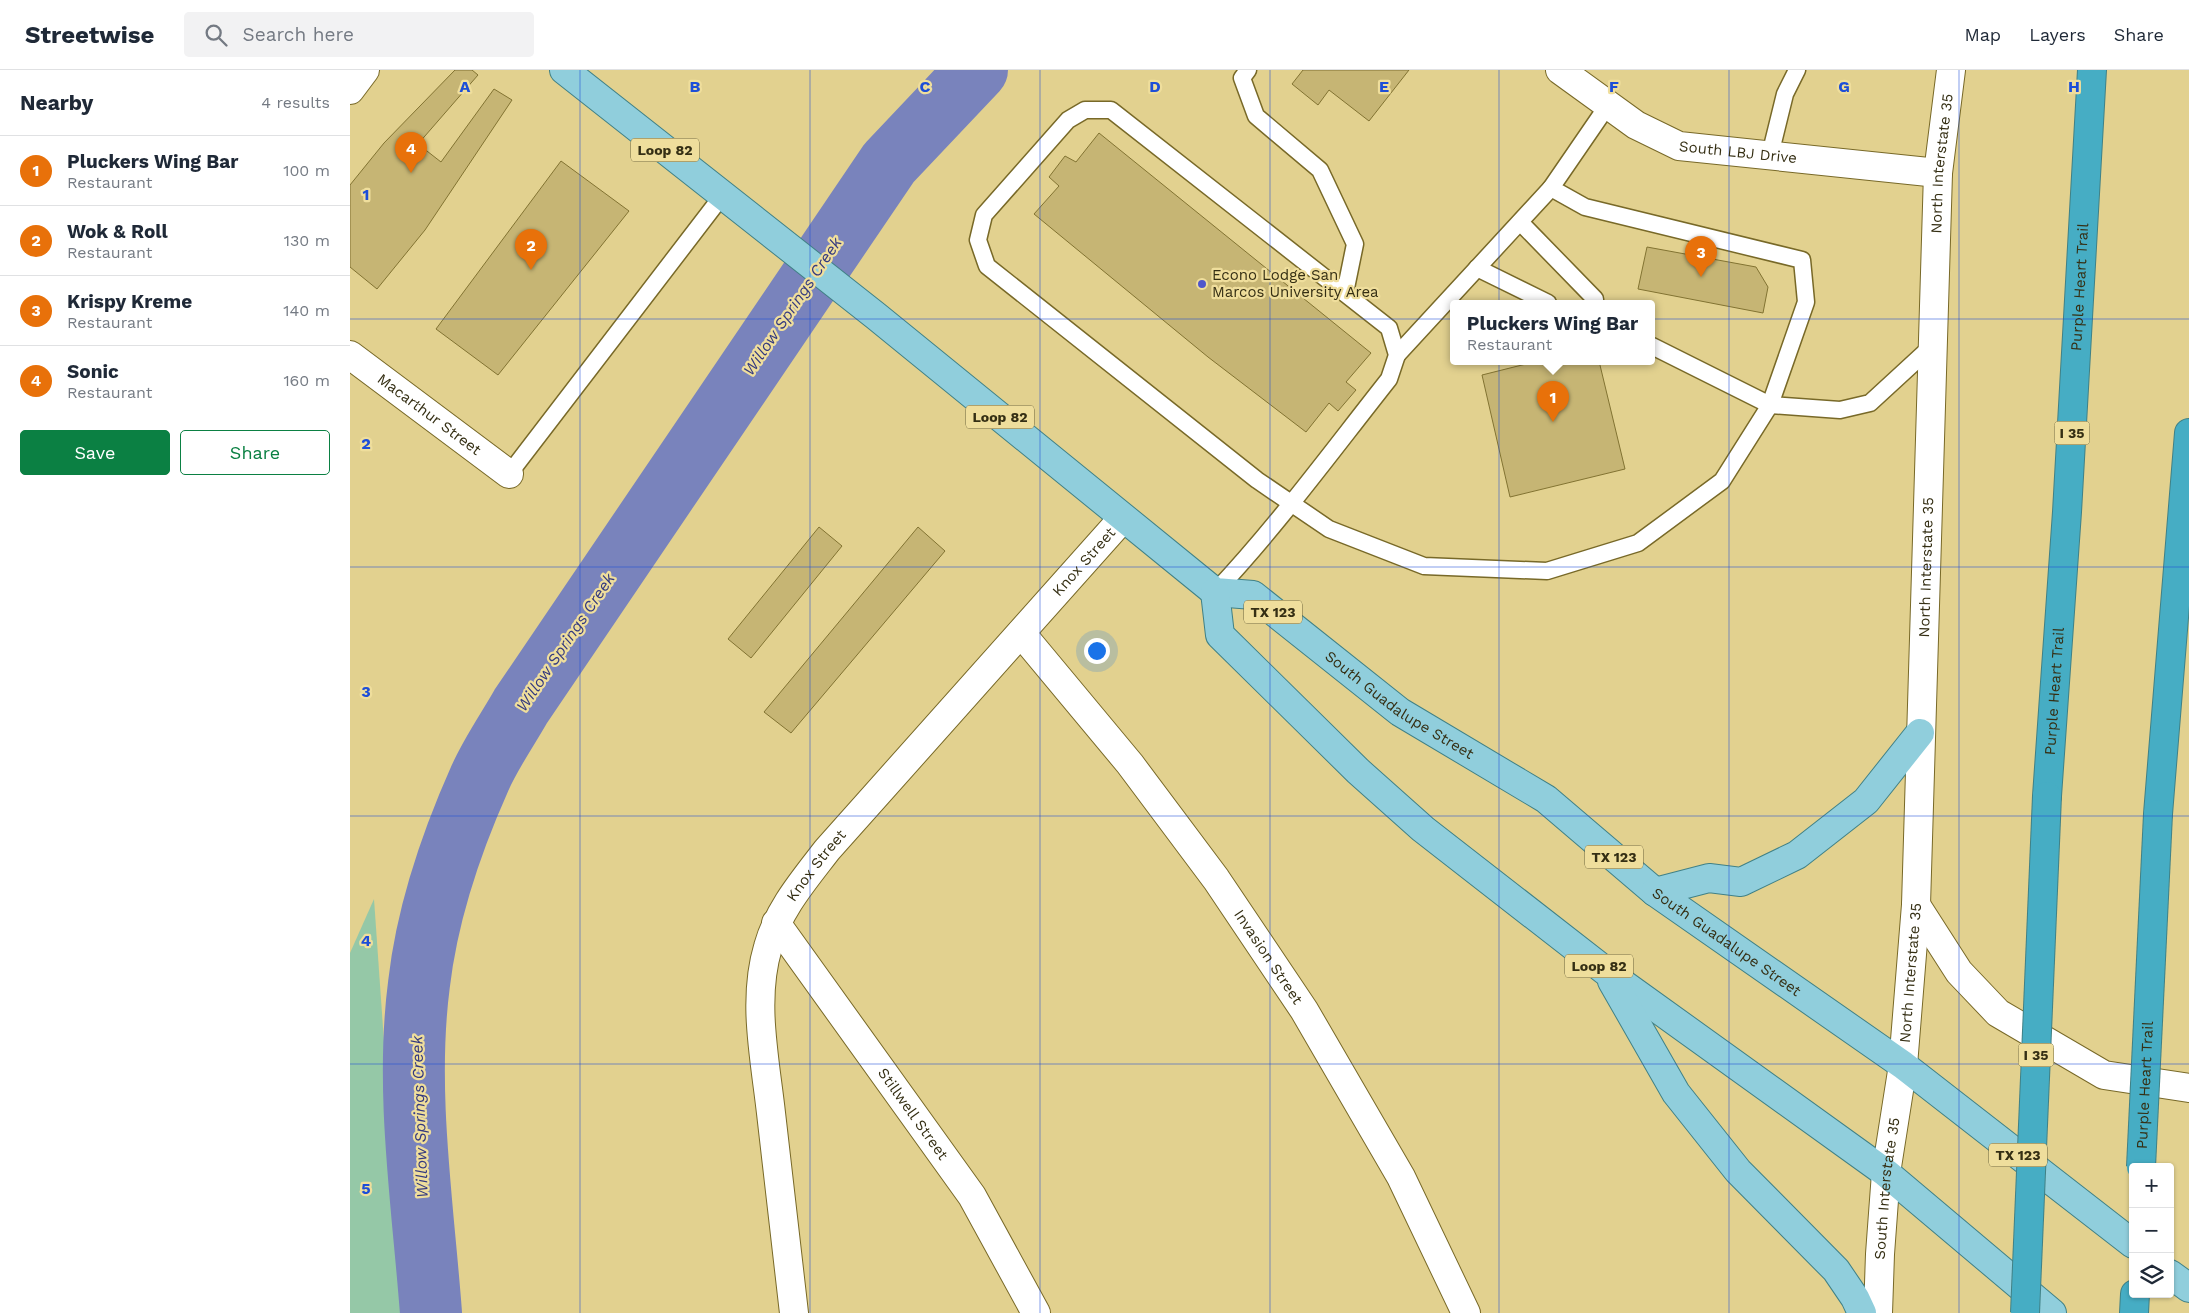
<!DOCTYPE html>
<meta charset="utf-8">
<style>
:root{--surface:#fff;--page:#f2f2f3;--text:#1f2937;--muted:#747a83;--line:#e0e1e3;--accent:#0b8043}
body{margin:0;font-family:"Work Sans",sans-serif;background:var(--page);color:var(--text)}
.controls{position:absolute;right:15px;bottom:15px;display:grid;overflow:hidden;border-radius:5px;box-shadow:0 1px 4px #0004}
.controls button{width:45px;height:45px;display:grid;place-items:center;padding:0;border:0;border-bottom:1px solid var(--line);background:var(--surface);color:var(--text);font:25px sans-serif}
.you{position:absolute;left:746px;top:580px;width:18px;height:18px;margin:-12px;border:4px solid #fff;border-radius:50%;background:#1a73e8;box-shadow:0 0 0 8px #1a73e833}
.badge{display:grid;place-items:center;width:32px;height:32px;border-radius:50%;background:var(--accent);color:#fff;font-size:16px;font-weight:700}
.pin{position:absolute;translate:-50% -41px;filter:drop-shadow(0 1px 2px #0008)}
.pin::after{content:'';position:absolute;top:26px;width:18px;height:15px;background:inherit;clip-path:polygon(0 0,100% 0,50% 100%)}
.popup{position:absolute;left:1100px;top:230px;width:205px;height:65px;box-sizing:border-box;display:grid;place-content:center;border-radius:5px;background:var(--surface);filter:drop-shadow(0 1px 4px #0005);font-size:16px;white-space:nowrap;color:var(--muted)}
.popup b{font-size:19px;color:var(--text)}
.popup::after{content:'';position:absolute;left:50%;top:100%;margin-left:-10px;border:10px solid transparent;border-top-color:var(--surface)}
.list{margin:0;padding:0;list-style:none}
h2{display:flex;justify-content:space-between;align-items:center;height:65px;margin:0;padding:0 20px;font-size:21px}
h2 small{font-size:16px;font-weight:400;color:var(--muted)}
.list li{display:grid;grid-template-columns:32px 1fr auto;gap:15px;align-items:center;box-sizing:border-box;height:70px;padding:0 20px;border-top:1px solid var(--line)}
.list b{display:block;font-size:19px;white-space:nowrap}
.list p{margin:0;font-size:16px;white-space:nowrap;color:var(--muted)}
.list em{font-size:16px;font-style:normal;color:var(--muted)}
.actions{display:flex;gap:10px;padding:15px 20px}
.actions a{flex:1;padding:11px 0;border:1px solid var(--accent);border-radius:5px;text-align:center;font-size:18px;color:var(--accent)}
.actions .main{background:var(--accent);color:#fff}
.icon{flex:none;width:28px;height:28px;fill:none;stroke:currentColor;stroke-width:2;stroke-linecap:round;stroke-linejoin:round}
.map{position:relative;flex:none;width:1839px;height:1243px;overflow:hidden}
header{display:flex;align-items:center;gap:30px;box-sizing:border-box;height:70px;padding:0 25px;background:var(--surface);border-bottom:1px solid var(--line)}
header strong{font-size:24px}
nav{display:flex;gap:28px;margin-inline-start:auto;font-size:18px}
.search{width:350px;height:45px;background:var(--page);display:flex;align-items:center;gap:12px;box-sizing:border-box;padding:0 18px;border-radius:5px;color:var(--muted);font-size:19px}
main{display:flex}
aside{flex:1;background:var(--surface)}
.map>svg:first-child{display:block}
.green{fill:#95c8a7}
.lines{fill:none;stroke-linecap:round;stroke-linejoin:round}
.river{stroke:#7983bc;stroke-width:62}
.building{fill:#c6b574;stroke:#827332}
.service-casing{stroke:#786928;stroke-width:19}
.minor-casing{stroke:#786928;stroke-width:30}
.tertiary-casing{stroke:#786928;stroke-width:30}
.secondary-casing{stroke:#786928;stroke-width:30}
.primary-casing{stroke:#408186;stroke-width:30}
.motorway-casing{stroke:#408186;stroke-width:30}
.service{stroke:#fff;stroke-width:16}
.minor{stroke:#fff;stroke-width:28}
.tertiary{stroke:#fff;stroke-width:28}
.secondary{stroke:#fff;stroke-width:28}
.primary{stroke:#90cedc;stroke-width:28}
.motorway{stroke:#46adc4;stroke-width:28}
.motorway-bridge-casing{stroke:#408186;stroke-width:30;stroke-linecap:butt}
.motorway-bridge{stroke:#46adc4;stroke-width:28}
.grid{fill:none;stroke:#1d4ed8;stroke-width:1;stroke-opacity:0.55}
.poi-dot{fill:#4f56cc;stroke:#efde9c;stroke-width:2}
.labels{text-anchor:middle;stroke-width:4.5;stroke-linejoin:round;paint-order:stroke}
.shield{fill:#efde9c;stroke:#6d643d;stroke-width:1}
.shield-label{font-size:14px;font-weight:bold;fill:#352f14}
.street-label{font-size:15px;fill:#352f14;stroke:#efde9c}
.poi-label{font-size:15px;fill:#352f14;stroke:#efde9c;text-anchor:start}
.water-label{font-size:16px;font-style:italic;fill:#33397f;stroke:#efde9c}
.grid-label{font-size:16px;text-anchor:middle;font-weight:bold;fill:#1d4ed8;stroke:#efde9c;stroke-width:4.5;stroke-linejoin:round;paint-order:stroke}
</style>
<header>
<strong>Streetwise</strong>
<div class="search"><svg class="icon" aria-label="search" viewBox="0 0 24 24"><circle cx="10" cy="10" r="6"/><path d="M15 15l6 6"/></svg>Search here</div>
<nav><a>Map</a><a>Layers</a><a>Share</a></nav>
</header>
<main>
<aside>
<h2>Nearby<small>4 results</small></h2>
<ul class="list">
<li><span class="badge" style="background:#e8710a">1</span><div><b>Pluckers Wing Bar</b><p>Restaurant</p></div><em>100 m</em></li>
<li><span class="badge" style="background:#e8710a">2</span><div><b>Wok &amp; Roll</b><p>Restaurant</p></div><em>130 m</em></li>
<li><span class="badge" style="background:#e8710a">3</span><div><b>Krispy Kreme</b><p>Restaurant</p></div><em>140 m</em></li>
<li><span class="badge" style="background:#e8710a">4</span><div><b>Sonic</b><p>Restaurant</p></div><em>160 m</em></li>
</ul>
<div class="actions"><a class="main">Save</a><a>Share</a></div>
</aside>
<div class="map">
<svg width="1839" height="1243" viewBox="0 0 1839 1243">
<rect width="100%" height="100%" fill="#e2d18f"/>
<!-- green -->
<polygon class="green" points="24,829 53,1243 0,1243 0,883"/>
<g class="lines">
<!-- river -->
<path class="river" d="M 81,1243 C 73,1136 55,1021 69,914 C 77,844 101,773 130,708 C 141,683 158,659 171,636 L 539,93 L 627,0"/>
</g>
<!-- building -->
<g class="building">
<polygon points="105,0 122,0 128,5 68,74 91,92 144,19 162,30 75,160 27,219 0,197 0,115 34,73"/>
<polygon points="953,0 1059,0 1019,51 979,20 968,35 942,14"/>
<polygon points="749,63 1021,283 996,312 1006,320 988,341 979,333 956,362 858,287 684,144 709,116 699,107 715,86 726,92"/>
<polygon points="211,91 279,141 148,305 86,259"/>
<polygon points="1297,177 1406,197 1418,217 1413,243 1288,219"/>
<polygon points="1188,291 1249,291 1275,399 1160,427 1132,305"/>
<polygon points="469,457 492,476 401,588 378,569"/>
<polygon points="568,457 595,481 441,663 414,642"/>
</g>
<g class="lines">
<!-- service casing -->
<g class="service-casing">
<g id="service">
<polyline points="898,0 892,8 906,46 970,100 1005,174 995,223"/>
<polyline points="1420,85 1435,24 1447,0"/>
<polyline points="1170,152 1245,229 1245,233"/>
<polyline points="1127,198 1198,233"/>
<polyline points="1302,276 1420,335 1490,340 1520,333 1582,276"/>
<polyline points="1047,285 1201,118"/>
<polyline points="159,404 372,126"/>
<path d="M 865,522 C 928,455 982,381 1039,309 L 1047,285 L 1039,258 L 761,40 L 735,40 L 718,50 L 634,145 L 628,170 L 637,196 L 907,410 L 979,459 L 1074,496 L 1197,501 L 1288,473 L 1372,411 L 1420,335 L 1456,232 L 1452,190 L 1235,137 L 1201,118 L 1258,35"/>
</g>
</g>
<!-- minor casing -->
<g class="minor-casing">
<g id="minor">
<polyline points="0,20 15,0"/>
<path id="s1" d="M 0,285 L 159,404"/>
<path id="s2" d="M 671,563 L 780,694 L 866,809 L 954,940 L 1051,1107 L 1116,1243"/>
<path id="s3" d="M 426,853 L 622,1126 L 686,1243"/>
<path id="s4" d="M 444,1243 C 436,1176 429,1110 421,1043 C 415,989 402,930 418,877 C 428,840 454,810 477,780 L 773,448"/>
</g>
</g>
<!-- tertiary casing -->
<g class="tertiary-casing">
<g id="tertiary">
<path id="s5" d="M 1210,0 L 1286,55 L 1329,76 L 1588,103"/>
</g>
</g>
<!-- secondary casing -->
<g class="secondary-casing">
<g id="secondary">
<polyline points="1566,835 1609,902 1648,943 1754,1005 1839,1018"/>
<path id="s6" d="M 1528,1243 L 1530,1184 L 1536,1103 L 1553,995 L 1566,835 L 1588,103 L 1601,0"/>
</g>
</g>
<!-- primary casing -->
<g class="primary-casing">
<g id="primary">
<path id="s7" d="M 214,0 L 526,246 L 865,522 L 903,525 L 1050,642 L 1196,729 L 1305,822 L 1553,995 L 1783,1174"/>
<polyline points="865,522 870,565 1008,701 1073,759 1258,903 1536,1103 1702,1243"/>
<polyline points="1305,822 1359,808 1391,812 1447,785 1516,731 1570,663"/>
<polyline points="1262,911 1326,1023 1388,1101 1486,1200 1505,1228 1512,1243"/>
<polyline points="1820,1204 1839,1218"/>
</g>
</g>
<!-- motorway casing -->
<g class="motorway-casing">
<g id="motorway">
<path id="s8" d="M 1697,726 L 1717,442 L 1742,0"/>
<polyline points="1808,744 1839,363"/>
<polyline points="1784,1243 1785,1224"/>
</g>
</g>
<!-- service -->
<use href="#service" class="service"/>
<!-- minor -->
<use href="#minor" class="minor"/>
<!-- tertiary -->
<use href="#tertiary" class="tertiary"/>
<!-- secondary -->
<use href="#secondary" class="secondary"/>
<!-- primary -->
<use href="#primary" class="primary"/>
<!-- motorway -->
<use href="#motorway" class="motorway"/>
<!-- motorway-bridge casing -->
<g class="motorway-bridge-casing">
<g id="motorway-bridge">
<path id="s9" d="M 1791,1097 L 1808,744"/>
<polyline points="1675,1243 1697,726"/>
</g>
</g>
<!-- motorway-bridge -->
<use href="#motorway-bridge" class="motorway-bridge"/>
</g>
<!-- grid -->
<path class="grid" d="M 230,0 L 230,1243M 460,0 L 460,1243M 690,0 L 690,1243M 920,0 L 920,1243M 1149,0 L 1149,1243M 1379,0 L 1379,1243M 1609,0 L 1609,1243M 0,249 L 1839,249M 0,497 L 1839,497M 0,746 L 1839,746M 0,994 L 1839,994"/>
<!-- markers -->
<circle class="poi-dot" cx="852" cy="214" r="5"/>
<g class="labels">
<!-- shield labels -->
<g class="shield">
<rect x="281" y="68.5" width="68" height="23" rx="4"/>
<rect x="616" y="335.5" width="68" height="23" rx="4"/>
<rect x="1704.5" y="351.5" width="35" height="23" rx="4"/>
<rect x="894" y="530.5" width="58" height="23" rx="4"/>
<rect x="1235" y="775.5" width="58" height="23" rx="4"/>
<rect x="1215" y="884.5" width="68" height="23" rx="4"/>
<rect x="1668.5" y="973.5" width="35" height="23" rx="4"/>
<rect x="1639" y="1073.5" width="58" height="23" rx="4"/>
</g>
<g class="shield-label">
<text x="315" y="85">Loop 82</text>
<text x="650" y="352">Loop 82</text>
<text x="1722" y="368">I 35</text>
<text x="923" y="547">TX 123</text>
<text x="1264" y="792">TX 123</text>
<text x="1249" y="901">Loop 82</text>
<text x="1686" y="990">I 35</text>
<text x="1668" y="1090">TX 123</text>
</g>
<!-- street labels -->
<g class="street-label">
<text dy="5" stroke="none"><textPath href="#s5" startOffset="201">South LBJ Drive</textPath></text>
<text dy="5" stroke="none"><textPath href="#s6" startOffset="1152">North Interstate 35</textPath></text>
<text dy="5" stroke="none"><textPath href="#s8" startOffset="510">Purple Heart Trail</textPath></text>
<text dy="5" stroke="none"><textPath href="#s1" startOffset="99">Macarthur Street</textPath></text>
<text dy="5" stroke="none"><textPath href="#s4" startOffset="869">Knox Street</textPath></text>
<text dy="5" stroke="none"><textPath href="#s6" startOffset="748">North Interstate 35</textPath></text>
<text dy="5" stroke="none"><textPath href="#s8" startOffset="105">Purple Heart Trail</textPath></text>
<text dy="5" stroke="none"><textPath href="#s7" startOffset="1056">South Guadalupe Street</textPath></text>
<text dy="5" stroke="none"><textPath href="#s4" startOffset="464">Knox Street</textPath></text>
<text dy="5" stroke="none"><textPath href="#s7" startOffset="1461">South Guadalupe Street</textPath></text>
<text dy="5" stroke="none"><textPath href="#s2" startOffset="408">Invasion Street</textPath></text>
<text dy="5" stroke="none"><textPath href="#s6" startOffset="342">North Interstate 35</textPath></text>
<text dy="5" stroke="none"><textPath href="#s9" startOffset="82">Purple Heart Trail</textPath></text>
<text dy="5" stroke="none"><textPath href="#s3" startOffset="235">Stillwell Street</textPath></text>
<text dy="5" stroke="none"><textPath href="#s6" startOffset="125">South Interstate 35</textPath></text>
</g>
<!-- poi labels -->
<g class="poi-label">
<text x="862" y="210">Econo Lodge San<tspan x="862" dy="17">Marcos University Area</tspan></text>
</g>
<!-- water labels -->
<g class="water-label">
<text transform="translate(442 236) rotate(-56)" y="6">Willow Springs Creek</text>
<text transform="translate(215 572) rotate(-56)" y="6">Willow Springs Creek</text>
<text transform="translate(69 1047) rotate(-92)" y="6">Willow Springs Creek</text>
</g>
</g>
<g class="grid-label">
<text x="115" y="22">A</text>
<text x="345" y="22">B</text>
<text x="575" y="22">C</text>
<text x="805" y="22">D</text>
<text x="1034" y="22">E</text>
<text x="1264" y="22">F</text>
<text x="1494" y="22">G</text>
<text x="1724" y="22">H</text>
<text x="16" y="130">1</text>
<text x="16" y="379">2</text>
<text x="16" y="627">3</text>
<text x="16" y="876">4</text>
<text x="16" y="1124">5</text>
</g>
</svg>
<div class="controls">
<button>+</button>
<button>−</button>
<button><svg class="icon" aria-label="layers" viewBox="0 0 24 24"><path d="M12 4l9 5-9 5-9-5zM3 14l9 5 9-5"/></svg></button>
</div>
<div class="you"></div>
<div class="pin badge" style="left:1203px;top:352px;background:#e8710a">1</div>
<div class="popup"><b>Pluckers Wing Bar</b>Restaurant</div>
<div class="pin badge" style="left:181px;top:200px;background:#e8710a">2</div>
<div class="pin badge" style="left:1351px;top:207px;background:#e8710a">3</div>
<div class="pin badge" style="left:61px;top:103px;background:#e8710a">4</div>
</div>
</main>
